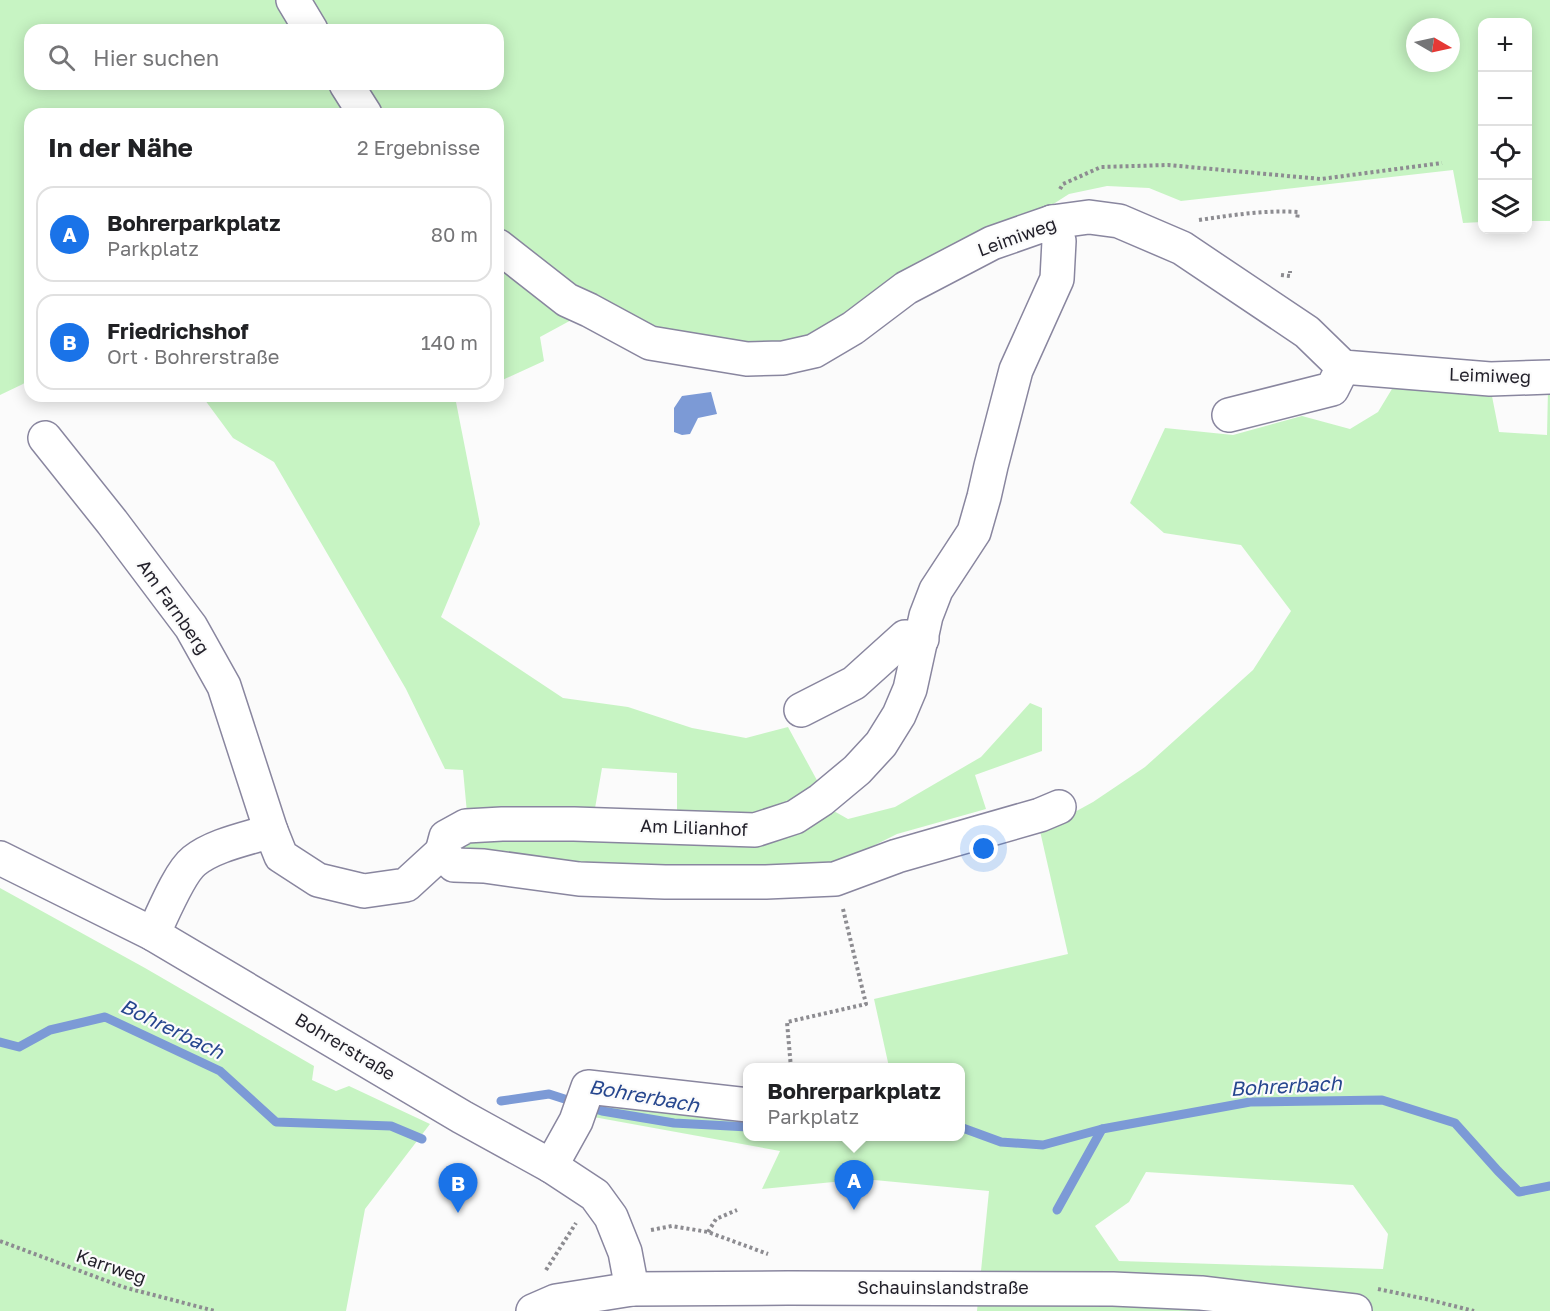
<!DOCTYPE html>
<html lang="de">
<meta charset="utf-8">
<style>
:root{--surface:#fff;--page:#f6f6f6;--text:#202124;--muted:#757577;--line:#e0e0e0;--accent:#1a73e8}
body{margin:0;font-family:"Golos Text",sans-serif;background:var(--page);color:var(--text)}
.controls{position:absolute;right:18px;top:18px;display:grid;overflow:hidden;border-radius:12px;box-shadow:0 3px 15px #0003}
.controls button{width:54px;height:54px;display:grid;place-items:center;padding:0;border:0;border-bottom:2px solid var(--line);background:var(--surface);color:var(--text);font:30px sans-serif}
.compass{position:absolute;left:1406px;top:18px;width:54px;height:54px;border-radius:50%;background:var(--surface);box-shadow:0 3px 15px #0003;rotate:99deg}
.you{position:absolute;left:984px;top:849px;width:21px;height:21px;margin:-15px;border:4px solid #fff;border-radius:50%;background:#1a73e8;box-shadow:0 0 0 9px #1a73e833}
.badge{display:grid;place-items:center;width:39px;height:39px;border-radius:50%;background:var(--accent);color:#fff;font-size:20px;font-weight:700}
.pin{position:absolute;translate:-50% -50px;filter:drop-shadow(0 2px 3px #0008)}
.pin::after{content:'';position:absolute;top:32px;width:21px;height:18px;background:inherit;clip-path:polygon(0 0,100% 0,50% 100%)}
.popup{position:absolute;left:743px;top:1063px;width:222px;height:78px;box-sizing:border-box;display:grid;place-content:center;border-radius:12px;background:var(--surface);filter:drop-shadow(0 2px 4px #0005);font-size:20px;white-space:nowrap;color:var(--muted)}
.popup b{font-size:22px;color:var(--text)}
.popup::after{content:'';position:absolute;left:50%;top:100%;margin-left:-12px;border:12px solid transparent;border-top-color:var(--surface)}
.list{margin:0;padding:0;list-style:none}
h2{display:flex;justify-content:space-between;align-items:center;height:78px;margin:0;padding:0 24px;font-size:26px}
h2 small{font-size:20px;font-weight:400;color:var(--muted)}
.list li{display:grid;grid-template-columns:39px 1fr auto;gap:18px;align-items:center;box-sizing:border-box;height:96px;margin:0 12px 12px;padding:0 12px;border:2px solid var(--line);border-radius:18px}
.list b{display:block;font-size:22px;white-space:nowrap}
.list p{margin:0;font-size:20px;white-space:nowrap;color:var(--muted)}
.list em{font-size:20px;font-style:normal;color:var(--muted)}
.icon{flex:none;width:33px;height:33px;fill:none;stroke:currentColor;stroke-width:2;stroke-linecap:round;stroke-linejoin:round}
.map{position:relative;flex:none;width:1550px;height:1311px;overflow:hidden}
.search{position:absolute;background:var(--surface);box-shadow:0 3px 15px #0003;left:24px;top:24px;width:480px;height:66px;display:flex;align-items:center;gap:15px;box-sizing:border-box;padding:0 21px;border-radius:18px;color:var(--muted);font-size:22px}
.panel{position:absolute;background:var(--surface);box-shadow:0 3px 15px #0003;left:24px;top:108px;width:480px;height:294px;border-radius:18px}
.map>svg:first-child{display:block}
.green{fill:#c7f4c3;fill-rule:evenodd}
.water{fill:#7c9ad6}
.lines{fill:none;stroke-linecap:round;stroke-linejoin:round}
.stream{stroke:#7c9ad6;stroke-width:9}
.minor-casing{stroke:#89869f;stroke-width:36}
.major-casing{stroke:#89869f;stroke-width:36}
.path{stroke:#8d8c91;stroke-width:4;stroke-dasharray:3 3;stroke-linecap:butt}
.minor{stroke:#fff;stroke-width:33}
.major{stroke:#fff;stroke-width:33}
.labels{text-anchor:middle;stroke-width:4.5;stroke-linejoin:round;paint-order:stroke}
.street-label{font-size:18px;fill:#211f29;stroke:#fbfbfb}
.water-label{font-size:20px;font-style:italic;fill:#26468e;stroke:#fbfbfb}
</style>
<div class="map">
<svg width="1550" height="1311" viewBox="0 0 1550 1311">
<rect width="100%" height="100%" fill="#fbfbfb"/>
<!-- green -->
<g class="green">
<path d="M 0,0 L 1550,0 L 1550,221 L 1528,221 L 1528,22 L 1482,22 L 1482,222 L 1463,223 L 1453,170 L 1181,201 L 1149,188 L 1107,186 L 1069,194 L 1025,222 L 781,351 L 654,332 L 599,305 L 540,337 L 544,361 L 498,382 L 498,114 L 30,114 L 30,378 L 23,384 L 0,395 ZM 1415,27 L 1451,27 L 1451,63 L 1415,63 ZM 30,30 L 498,30 L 498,84 L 30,84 Z"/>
<path d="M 1395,384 L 1491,391 L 1499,432 L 1547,435 L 1548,389 L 1550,389 L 1550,1311 L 977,1311 L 989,1191 L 864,1179 L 762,1189 L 780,1151 L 588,1116 L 596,1098 L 747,1117 L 748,1136 L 960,1136 L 960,1068 L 889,1067 L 874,999 L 1068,954 L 1040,831 L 1093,802 L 1145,767 L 1253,670 L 1291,611 L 1241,545 L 1164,533 L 1130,503 L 1165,428 L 1233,435 L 1302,416 L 1350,429 L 1378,412 ZM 1146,1172 L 1353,1185 L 1388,1234 L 1383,1269 L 1119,1261 L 1095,1226 L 1129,1202 Z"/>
<polygon points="202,396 468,396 456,402 480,524 441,617 563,698 628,707 692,728 746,738 788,727 819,784 763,819 677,818 677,773 602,768 594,814 467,813 463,770 445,769 406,689 274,462 233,438"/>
<polygon points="1030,703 1042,708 1042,751 975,775 986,809 897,834 863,851 830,866 737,872 466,856 454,845 465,837 832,810 848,819 895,807 981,757"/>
<polygon points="0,888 145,968 314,1066 312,1080 336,1091 349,1086 430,1124 365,1209 346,1311 0,1311"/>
</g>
<!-- water -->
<polygon class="water" points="711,392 717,414 698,418 690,434 682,435 674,432 674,408 682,396"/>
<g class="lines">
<!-- stream -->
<g class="stream">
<polyline points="0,1042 19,1047 50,1030 105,1017 220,1071 276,1122 391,1126 422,1139"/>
<polyline points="501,1101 549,1094 602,1111 674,1123 748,1127"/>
<polyline points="960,1127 1001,1142 1043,1145 1102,1129 1250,1102 1382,1100 1455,1123 1498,1171 1519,1192 1550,1186"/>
<polyline points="1057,1210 1102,1129"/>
</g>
<!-- minor casing -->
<g class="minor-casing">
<g id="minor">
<polyline points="293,0 311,30"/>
<polyline points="346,84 365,114"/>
<polyline points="1052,222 1059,241 1057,279 1016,370 991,466 984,497 974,532 936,590 926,616 910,689 899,715 881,744 857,770 821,800 795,817 755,830 574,824 502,824 466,826 446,837 442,852 454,865 484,866 579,879 665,882 766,882 835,879 897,856 1040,815 1059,807"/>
<polyline points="498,246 567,300 589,310 650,343 747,359 783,358 814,351 853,328 906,288 992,243 1052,222 1089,217 1119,221 1182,248 1307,332 1343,367 1490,379 1550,377"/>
<polyline points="1229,415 1332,389 1343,367"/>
<polyline points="45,438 112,522 191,627 224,686 271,831"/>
<polyline points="801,710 854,683 905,637 922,639"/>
<polyline points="0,858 153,934 462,1117 551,1166 595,1195 611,1217 625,1252 632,1289"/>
<path d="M 153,934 C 162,916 179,873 194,861 C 214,845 246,839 271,831 L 281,856 L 318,880 L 364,891 L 406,885 L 442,852"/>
<polyline points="551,1166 576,1121 588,1087 748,1105"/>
</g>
</g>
<!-- major casing -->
<g class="major-casing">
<polyline id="major" points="533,1311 556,1301 632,1289 788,1288 1113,1289 1201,1293 1355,1311"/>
</g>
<!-- path -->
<g class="path">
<polyline points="1060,189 1063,184 1101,167 1168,165 1321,179 1442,163"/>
<path d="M 1199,220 C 1233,215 1264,210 1298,212 L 1297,220"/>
<polyline points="1281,275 1290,276 1290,271"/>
<polyline points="791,1068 787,1022 866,1004 843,909"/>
<polyline points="651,1230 672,1226 708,1232 768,1254"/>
<polyline points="708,1232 716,1219 737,1210"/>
<polyline points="0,1241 123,1287 215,1311"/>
<polyline points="546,1270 576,1223"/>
<polyline points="1378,1289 1426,1299 1474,1311"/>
</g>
<!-- minor -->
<use href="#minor" class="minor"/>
<!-- major -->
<use href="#major" class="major"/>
</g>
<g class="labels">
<!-- street labels -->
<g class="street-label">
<text transform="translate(1017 237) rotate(-20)" y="6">Leimiweg</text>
<text transform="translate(1490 376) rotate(2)" y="6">Leimiweg</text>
<text transform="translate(173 607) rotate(55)" y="6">Am Farnberg</text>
<text transform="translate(694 828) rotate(2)" y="6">Am Lilianhof</text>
<text transform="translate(345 1047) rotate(31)" y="6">Bohrerstraße</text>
<text transform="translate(111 1267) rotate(19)" y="6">Karrweg</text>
<text x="943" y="1294">Schauinslandstraße</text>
</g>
<!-- water labels -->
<g class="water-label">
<text transform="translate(172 1029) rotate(26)" y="7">Bohrerbach</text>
<text transform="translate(1286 1086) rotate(-3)" y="7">Bohrerbach</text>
<text transform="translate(644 1096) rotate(10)" y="7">Bohrerbach</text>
</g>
</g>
</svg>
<div class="controls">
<button>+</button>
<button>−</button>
<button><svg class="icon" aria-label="locate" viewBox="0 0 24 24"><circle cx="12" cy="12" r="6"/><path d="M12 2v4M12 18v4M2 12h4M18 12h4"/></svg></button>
<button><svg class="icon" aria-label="layers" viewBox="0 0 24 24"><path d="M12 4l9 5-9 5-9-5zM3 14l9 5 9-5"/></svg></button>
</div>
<svg class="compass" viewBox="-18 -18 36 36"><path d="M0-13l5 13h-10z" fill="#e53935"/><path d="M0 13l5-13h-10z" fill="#757577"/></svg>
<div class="you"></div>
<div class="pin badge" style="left:854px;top:1210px">A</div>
<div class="popup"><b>Bohrerparkplatz</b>Parkplatz</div>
<div class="pin badge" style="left:458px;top:1213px">B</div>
<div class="search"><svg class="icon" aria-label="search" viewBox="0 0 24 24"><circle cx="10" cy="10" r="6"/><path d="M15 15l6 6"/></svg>Hier suchen</div>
<section class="panel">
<h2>In der Nähe<small>2 Ergebnisse</small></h2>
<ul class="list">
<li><span class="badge">A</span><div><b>Bohrerparkplatz</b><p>Parkplatz</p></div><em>80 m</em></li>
<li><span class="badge">B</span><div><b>Friedrichshof</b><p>Ort · Bohrerstraße</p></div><em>140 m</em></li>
</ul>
</section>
</div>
